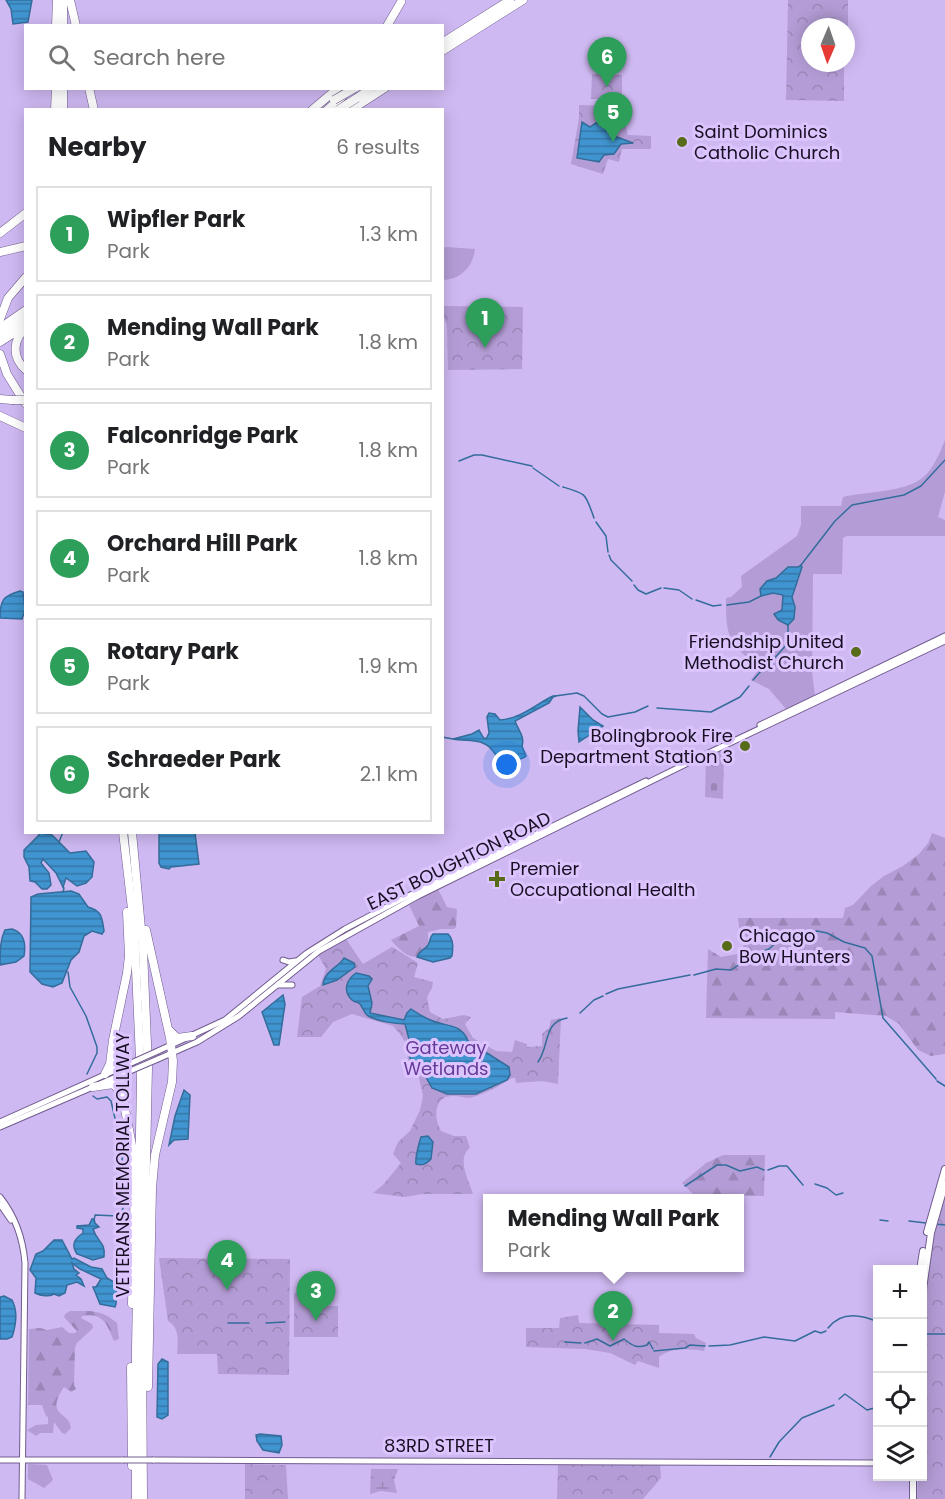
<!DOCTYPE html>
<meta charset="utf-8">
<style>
:root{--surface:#fff;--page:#f6f6f6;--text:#202124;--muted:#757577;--line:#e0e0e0;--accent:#0f766e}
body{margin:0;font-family:Poppins,sans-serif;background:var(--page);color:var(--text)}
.controls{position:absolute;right:18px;bottom:18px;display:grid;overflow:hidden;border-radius:0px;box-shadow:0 3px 15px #0003}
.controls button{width:54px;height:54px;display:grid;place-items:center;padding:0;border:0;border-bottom:2px solid var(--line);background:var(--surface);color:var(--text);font:30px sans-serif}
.compass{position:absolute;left:801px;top:18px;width:54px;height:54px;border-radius:50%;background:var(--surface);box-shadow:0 3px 15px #0003;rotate:182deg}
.you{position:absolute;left:507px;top:765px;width:21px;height:21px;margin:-15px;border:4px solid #fff;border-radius:50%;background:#1a73e8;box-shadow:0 0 0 9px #1a73e833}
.badge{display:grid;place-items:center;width:39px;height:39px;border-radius:50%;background:var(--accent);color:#fff;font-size:20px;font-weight:700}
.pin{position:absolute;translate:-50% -50px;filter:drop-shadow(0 2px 3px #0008)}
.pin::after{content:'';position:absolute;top:32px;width:21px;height:18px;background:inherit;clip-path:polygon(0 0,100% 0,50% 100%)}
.popup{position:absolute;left:483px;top:1194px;width:261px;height:78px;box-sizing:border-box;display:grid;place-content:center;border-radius:0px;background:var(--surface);filter:drop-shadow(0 2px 4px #0005);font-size:20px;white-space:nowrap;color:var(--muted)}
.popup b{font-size:22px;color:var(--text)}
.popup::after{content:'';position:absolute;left:50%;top:100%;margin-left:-12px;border:12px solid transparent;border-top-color:var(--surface)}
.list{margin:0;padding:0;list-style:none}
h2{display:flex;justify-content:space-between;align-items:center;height:78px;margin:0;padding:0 24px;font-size:26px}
h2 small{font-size:20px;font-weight:400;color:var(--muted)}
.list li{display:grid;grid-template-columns:39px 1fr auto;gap:18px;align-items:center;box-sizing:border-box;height:96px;margin:0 12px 12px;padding:0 12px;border:2px solid var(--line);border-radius:0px}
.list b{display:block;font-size:22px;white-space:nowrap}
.list p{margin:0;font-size:20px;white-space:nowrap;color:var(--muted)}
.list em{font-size:20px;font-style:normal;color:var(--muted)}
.icon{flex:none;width:33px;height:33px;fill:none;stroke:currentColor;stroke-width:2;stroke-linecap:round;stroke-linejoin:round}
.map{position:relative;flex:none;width:945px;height:1499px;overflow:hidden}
.search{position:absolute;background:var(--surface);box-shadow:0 3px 15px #0003;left:24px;top:24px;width:420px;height:66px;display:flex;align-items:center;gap:15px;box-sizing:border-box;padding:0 21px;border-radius:0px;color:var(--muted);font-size:22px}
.panel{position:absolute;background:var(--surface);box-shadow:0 3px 15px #0003;left:24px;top:108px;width:420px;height:726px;border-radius:0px}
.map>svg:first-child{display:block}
.green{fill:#b49dd6}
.forest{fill:url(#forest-firs)}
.wetland{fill:url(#wetland-marsh)}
.cemetery{fill:url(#cemetery-stones)}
.park{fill:url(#park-crowns)}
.water{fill:url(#water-rules);stroke:#346c9b;stroke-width:1.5}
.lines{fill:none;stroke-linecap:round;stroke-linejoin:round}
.stream{stroke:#346c9b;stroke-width:1.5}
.secondary-casing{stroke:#715c8f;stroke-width:7}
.primary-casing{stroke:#715c8f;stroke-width:8}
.motorway-casing{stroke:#715c8f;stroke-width:9}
.secondary{stroke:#fff;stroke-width:5}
.primary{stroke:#fff;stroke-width:6}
.motorway{stroke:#fff;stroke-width:8}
.secondary-bridge-casing{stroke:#715c8f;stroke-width:7;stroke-linecap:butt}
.motorway-bridge-casing{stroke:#715c8f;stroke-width:9;stroke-linecap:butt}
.secondary-bridge{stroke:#fff;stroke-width:5}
.motorway-bridge{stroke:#fff;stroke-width:8}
.poi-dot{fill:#576b19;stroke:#dcc5ff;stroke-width:2}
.labels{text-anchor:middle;stroke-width:6;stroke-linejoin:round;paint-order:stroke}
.poi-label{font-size:18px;fill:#180f23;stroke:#dcc5ff;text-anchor:start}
.street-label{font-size:18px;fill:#180f23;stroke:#dcc5ff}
.park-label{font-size:18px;fill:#663a98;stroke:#dcc5ff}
</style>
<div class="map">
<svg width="945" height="1499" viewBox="0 0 945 1499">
<defs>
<pattern id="forest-firs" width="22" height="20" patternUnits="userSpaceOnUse" patternTransform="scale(1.5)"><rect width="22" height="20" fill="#b49dd6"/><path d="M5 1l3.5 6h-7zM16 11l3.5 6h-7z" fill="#9a86b7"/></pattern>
<pattern id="wetland-marsh" width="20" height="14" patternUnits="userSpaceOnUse" patternTransform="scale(1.5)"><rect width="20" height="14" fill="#b49dd6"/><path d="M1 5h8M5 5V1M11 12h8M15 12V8" fill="none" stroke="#9a86b7"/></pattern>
<pattern id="cemetery-stones" width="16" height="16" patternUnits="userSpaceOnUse" patternTransform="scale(1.5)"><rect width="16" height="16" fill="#b49dd6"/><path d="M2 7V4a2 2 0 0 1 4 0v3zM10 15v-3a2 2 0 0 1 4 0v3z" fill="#9a86b7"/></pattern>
<pattern id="park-crowns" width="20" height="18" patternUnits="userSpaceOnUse" patternTransform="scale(1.5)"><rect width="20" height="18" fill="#b49dd6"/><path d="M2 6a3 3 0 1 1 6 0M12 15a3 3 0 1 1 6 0" fill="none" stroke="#9a86b7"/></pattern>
<pattern id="water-rules" width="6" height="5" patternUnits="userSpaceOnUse" patternTransform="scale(1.5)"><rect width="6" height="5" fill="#4094cf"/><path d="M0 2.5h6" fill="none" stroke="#3577a8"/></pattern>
</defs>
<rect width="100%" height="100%" fill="#cfb9f2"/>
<!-- green -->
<g class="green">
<path d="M 446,247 L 475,249 C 473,267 461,279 443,280 L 443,248 Z"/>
<path d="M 945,440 L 945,492 L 938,517 L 945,520 L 945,536 L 847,536 L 843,538 L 842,574 L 813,574 L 812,671 L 815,696 L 786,709 L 769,689 L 751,680 L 759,669 C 729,640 726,641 726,598 L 731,597 L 742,587 L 741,576 L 797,536 L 801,525 L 801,506 L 841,506 L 843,497 C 865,492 897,492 916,482 C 931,475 939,455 945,440 Z"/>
<polygon points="28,1464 47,1465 53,1480 44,1488 28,1479"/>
</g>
<!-- forest -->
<g class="forest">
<polygon points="932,833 945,838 945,1054 931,1056 918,1050 899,1024 886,1016 835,1012 835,1019 706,1018 708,949 721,957 738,954 748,939 739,927 738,918 843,918 845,908 853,905 871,886 884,876 903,866 919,854 928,843"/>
<path d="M 438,889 L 447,907 L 457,909 L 456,927 L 454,929 L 441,929 L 428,932 L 428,943 L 416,957 C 407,958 397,947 391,940 L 419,926 L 409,905 Z"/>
<polygon points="723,1155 765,1155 764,1196 694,1195 682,1183 706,1163"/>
<path d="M 70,1311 C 91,1311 101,1309 117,1323 L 119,1339 L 114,1341 C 107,1325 104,1312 82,1316 L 81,1318 L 92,1324 L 93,1328 L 77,1343 L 75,1348 L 74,1385 L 76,1389 L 71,1392 L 64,1387 C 44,1417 70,1411 71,1428 L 65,1434 L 62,1433 L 54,1422 L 53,1433 L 40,1433 L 36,1436 L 27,1430 L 36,1425 L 48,1424 L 48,1417 L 46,1416 L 42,1405 L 28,1405 L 29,1329 L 40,1328 L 47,1330 L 62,1327 L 69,1333 L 75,1333 L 77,1331 L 75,1329 L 64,1317 L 65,1314 Z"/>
</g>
<!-- wetland -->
<polygon class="wetland" points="371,1469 398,1469 394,1480 397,1493 381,1491 370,1494"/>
<!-- cemetery -->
<polygon class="cemetery" points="724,750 723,799 705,797 706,758"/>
<!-- park -->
<g class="park">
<polygon points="788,0 848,0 848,35 846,35 846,27 810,27 810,63 844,63 844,101 786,100"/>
<polygon points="592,74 622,75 622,99 591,99"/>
<polygon points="579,105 623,106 623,119 628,135 651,136 651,149 622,149 619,162 608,159 603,174 571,164 579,118"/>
<polygon points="443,306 523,307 522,369 448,370 447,325 443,316"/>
<path d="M 346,939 L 363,964 L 392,947 L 418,963 L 414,977 L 433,982 L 432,988 L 427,997 L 430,1012 L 443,1019 L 464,1015 L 471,1017 L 465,1024 L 473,1038 L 496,1051 L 512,1052 L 515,1040 L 527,1044 L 527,1047 L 542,1046 L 542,1034 L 549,1028 L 551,1020 L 561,1018 L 558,1084 L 542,1081 L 516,1083 L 515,1078 L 512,1078 C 499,1086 487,1093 473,1097 C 466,1099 461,1096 454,1096 C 434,1094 433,1118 441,1131 L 454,1136 L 466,1136 L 470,1148 C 456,1158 469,1181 473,1194 L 422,1194 L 405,1197 L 373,1193 L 383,1185 L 401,1163 L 393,1154 L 398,1142 L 410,1131 L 420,1110 L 423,1096 L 419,1078 L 408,1061 L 407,1045 L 400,1034 L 393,1026 L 352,1014 L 333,1022 L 321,1037 L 297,1037 L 302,997 L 320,986 L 326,969 L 318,955 Z"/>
<polygon points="942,1195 945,1195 945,1499 917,1499 918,1477 922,1476 923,1352 925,1289 928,1256"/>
<path d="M 159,1258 L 290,1259 L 289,1375 L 218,1374 L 217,1354 L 177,1354 C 178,1341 180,1328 168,1321 Z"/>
<polygon points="296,1292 327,1292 327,1306 338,1306 338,1337 294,1337 294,1294"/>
<path d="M 578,1315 L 579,1323 L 659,1325 L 659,1333 L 694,1334 L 696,1338 L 706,1343 L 704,1351 C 689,1349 672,1347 659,1357 L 659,1368 L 638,1361 L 635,1365 L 610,1353 L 585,1349 L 526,1347 L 526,1328 L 559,1328 L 560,1318 Z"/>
<polygon points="558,1463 660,1464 661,1478 643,1499 557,1499"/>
<polygon points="245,1464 286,1465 288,1499 245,1499"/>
</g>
<!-- water -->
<g class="water">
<polygon points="6,0 32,0 28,22 13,24 11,9"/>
<polygon points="600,120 613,122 614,125 609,130 609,134 633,143 621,144 614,154 604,155 599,162 577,158 582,122 590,127"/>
<polygon points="801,565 802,567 792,597 795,607 794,619 788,625 778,620 774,614 782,610 783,595 773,593 761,596 760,589 767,581 776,578 788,567 798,567"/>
<path d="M 20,591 L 23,592 L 25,610 L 22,619 L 0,618 C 0,600 3,596 20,591 Z"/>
<path d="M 553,696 L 556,696 L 553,697 L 549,703 L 515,721 C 518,730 525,736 522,746 L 526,756 C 521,761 513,758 508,764 L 501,763 C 498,759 496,755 493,751 C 482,737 468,742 453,739 L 472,734 L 479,730 L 483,737 L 486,739 L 489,733 L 487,717 L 489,713 L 495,714 L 500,720 C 520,719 536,704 553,696 Z"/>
<polygon points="580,707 593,720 603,726 579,742 578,731"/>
<polygon points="40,833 52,835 70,853 86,851 94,862 92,877 86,883 77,886 66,878 63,887 56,873 43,859 41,863 49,873 51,885 47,889 42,889 35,882 30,881 29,867 24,857 24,850 38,836"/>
<polygon points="159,833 195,833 199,864 171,867 169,869 161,867 159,863"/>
<path d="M 71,891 L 79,894 L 88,907 C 102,911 102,917 104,931 L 102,934 L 92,931 L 84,936 L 79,952 L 71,960 L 62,983 L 53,987 L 42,984 L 30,972 L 31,897 L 38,894 Z"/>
<path d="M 12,929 C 25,933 26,944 24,956 L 16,962 L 0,965 C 0,953 0,940 5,930 Z"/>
<path d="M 433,934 L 448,934 C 454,940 453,948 452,956 L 450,958 L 433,962 L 417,957 C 419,951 424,950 428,945 C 431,940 429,938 433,934 Z"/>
<path d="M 344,958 L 354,963 L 355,967 L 337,980 L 323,985 C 324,971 339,967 344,958 Z"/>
<path d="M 356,973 L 369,976 L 372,979 L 368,986 L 372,1003 L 370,1013 L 404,1020 L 407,1013 L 411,1009 C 417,1013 422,1016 428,1019 C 443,1027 461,1022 468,1041 L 509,1067 L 510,1075 L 507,1080 L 476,1094 L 447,1094 L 432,1088 L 419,1065 L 410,1059 L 410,1043 L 405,1024 C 394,1024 378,1021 368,1016 C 364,1013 363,1008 360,1004 C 355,1000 357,1004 352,1000 C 342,991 347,979 356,973 Z"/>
<polygon points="283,995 285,1004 279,1045 274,1045 262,1012"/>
<polygon points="184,1090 190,1095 188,1139 174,1140 169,1145 175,1116"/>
<path d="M 428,1136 L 433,1142 L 431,1159 C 426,1164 423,1166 416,1164 C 415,1158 419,1143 421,1137 Z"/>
<path d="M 92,1219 L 94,1219 L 95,1223 L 99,1227 L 93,1229 C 97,1242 106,1242 104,1257 L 93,1260 L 77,1254 C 71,1245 74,1239 83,1233 L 83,1229 L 77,1228 L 77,1226 L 89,1225 Z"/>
<path d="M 54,1240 L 62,1240 L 72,1259 L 74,1258 L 91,1267 L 102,1269 L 107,1278 L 117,1284 L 116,1304 L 115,1307 L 100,1304 L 93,1287 L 96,1287 L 101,1279 L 80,1269 L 72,1263 L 74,1269 L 79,1273 L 76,1275 L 81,1279 L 84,1286 L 77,1282 L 67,1285 L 65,1293 L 59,1296 L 54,1294 C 49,1297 41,1296 35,1293 L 36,1278 L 30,1270 L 36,1254 L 43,1251 Z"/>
<path d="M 4,1296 L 12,1300 C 18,1311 16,1325 12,1337 L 7,1339 L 0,1339 L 0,1297 Z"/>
<polygon points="162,1359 168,1362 168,1415 162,1419 157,1417 158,1364"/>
<polygon points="260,1434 281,1436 282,1445 279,1453 263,1450 257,1441 256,1435"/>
</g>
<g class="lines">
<!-- stream -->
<g class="stream">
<polyline points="459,461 474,455 482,455 532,466"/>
<polyline points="533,468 559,486"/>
<path d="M 563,487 C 587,494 585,493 594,518"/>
<polyline points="596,522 606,536 608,552"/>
<polyline points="609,555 611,560 632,581"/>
<polyline points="801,565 835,521 852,505 904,495 921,486 945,460"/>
<polyline points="634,585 638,590 646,594 661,588"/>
<polyline points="664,588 679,590 692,599"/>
<polyline points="696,600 713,606 721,605"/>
<polyline points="727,605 749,602 761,596"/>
<polyline points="772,661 788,643 788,625"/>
<polyline points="753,680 769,662"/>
<polyline points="555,696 577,693 584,696 602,714 608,717 635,712 648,706"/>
<polyline points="657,708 711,712 740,697 749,686"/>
<polyline points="442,737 453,739"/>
<polyline points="59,842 63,832"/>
<polyline points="63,887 64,888 63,892"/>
<polyline points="68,972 70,987 86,1016 97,1047 97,1053 87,1074"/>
<polyline points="694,975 716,969 731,970 755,954 769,949 778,941 791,941 800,943 806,940 810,933 817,931 827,933 844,942 865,948 872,956 883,1018 936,1079"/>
<polyline points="606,994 618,989 690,975"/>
<polyline points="580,1013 594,1000 603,996"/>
<path d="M 538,1062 C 550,1045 543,1022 567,1018"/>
<polyline points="937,1081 945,1086"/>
<polyline points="93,1096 97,1099 107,1097 111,1101 122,1149 123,1209 118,1216 95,1215 94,1221"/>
<polyline points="768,1170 779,1166 787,1166 803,1185"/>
<polyline points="815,1184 827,1188 836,1195 843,1193"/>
<polyline points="685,1186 717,1165 726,1165 740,1171 757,1167 764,1170"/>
<polyline points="880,1220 888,1221"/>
<polyline points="909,1221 926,1223"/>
<polyline points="935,1224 945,1225"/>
<polyline points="228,1323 249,1323"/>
<polyline points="266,1323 285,1322"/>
<path d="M 828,1328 C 841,1311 860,1314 878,1322"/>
<polyline points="923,1334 945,1334"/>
<polyline points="565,1342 581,1343"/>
<path d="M 585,1343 L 597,1339 L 610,1346 L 624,1339 C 632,1345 636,1349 647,1345 L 649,1342 L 653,1349"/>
<polyline points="709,1346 730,1345 764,1337 795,1341 815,1331 821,1333 826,1331"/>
<polyline points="654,1351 685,1348 690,1345 705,1346"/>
<polyline points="839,1399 845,1394 867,1410 878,1407"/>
<polyline points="770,1457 779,1442 802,1418 834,1405"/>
</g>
<!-- secondary casing -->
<g class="secondary-casing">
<g id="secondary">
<polyline points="760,725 945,636"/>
<polyline points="283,960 289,962 295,961"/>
<polyline points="278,985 292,985"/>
<polyline points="158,1051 225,1020 307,953 345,929 398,901 646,781"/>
<polyline points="158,1059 197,1042 239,1016 319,951 418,896 698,758 945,641"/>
<polyline points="0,1122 129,1064"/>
<polyline points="0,1127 130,1071"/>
<path d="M 0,1197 C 15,1216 23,1239 25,1263 L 22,1499"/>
<polyline points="0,1204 11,1220"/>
<polyline points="0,1460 123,1460"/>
<polyline points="153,1460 878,1463"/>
</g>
</g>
<!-- primary casing -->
<g class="primary-casing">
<g id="primary">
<polyline points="927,1232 945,1169"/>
<polyline points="920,1270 923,1251"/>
<polyline points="922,1296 931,1233 945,1184"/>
<polyline points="913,1499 913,1476"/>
</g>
</g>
<!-- motorway casing -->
<g class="motorway-casing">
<g id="motorway">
<polyline points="70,0 76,26"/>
<polyline points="56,26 57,0"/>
<polyline points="63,26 63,0"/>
<polyline points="387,26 401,2"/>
<polyline points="442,43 510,0"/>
<polyline points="442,51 523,0"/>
<polyline points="63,88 63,110"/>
<polyline points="89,88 94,110"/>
<polyline points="357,98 371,88"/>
<polyline points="55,110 56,88"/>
<polyline points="312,110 338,88"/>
<polyline points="327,110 343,96"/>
<polyline points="351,110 385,88"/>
<polyline points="0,233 26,213"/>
<polyline points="0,252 26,246"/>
<polyline points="0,319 8,298 26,277"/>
<polyline points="0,328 26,310"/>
<path d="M 26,328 C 12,340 12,358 26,370"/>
<polyline points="0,335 26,318"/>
<polyline points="0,342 22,328"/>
<polyline points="0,354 7,374 25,403"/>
<polyline points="0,399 12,400"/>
<polyline points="0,416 26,428"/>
<polyline points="123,832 134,926 141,1080 136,1348 136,1499"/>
<polyline points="132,832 143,950 148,1067 142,1348 143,1499"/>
<polyline points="146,930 170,1038 173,1061 172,1082 155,1155 152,1188 148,1387"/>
<polyline points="170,1031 177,1038 192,1036"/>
<polyline points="112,1060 115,1070 120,1075 120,1083 133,1151 134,1181"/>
<polyline points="105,1074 110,1064 113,1040 127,973 129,956 127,912"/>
<polyline points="93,1087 113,1084 120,1091"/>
<polyline points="132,1304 135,1178"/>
<polyline points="131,1367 132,1466"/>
</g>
</g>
<!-- secondary -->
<use href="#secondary" class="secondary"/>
<!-- primary -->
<use href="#primary" class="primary"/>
<!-- motorway -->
<use href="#motorway" class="motorway"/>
<!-- secondary-bridge casing -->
<g class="secondary-bridge-casing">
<g id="secondary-bridge">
<polyline points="129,1064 158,1051"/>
<polyline points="130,1071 158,1059"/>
<polyline points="123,1460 153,1460"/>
</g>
</g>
<!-- motorway-bridge casing -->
<g class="motorway-bridge-casing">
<g id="motorway-bridge">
<polyline points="334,100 355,88"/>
<polyline points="338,110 357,98"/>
<polyline points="12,400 26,400"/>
</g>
</g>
<!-- secondary-bridge -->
<use href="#secondary-bridge" class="secondary-bridge"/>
<!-- motorway-bridge -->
<use href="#motorway-bridge" class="motorway-bridge"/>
</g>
<!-- markers -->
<g class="poi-dot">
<circle cx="682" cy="142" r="6"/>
<circle cx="856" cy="652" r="6"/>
<circle cx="745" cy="746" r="6"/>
<path d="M494 870h6v6h6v6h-6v6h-6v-6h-6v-6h6z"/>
<circle cx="727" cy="946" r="6"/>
</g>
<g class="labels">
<!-- poi labels -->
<g class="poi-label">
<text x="694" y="138">Saint Dominics<tspan x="694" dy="21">Catholic Church</tspan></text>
<text x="844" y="648" text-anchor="end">Friendship United<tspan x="844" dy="21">Methodist Church</tspan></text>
<text x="733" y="742" text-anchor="end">Bolingbrook Fire<tspan x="733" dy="21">Department Station 3</tspan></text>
<text x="510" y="875">Premier<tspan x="510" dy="21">Occupational Health</tspan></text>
<text x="739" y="942">Chicago<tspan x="739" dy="21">Bow Hunters</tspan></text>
</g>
<!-- street labels -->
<g class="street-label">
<text transform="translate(459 861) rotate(-26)" y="6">EAST BOUGHTON ROAD</text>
<text transform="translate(123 1165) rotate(-90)" y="6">VETERANS MEMORIAL TOLLWAY</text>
<text x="439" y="1452">83RD STREET</text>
</g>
<!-- park labels -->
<g class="park-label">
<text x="446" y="1054">Gateway<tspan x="446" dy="21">Wetlands</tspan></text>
</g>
</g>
</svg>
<div class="controls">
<button>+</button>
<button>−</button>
<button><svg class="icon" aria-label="locate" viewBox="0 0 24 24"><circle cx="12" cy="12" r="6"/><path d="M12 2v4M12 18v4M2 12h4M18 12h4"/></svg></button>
<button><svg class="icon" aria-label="layers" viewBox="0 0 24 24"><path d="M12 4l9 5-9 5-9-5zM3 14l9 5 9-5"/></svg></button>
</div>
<svg class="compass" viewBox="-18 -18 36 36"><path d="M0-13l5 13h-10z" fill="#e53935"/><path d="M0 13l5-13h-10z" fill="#757577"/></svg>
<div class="you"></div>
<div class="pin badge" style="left:485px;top:348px;background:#2e9e5b">1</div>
<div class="pin badge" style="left:613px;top:1341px;background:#2e9e5b">2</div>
<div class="popup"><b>Mending Wall Park</b>Park</div>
<div class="pin badge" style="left:316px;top:1321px;background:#2e9e5b">3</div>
<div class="pin badge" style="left:227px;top:1290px;background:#2e9e5b">4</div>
<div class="pin badge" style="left:613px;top:142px;background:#2e9e5b">5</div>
<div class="pin badge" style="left:607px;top:87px;background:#2e9e5b">6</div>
<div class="search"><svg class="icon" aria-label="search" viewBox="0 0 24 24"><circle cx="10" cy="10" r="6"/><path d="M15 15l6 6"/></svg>Search here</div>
<section class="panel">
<h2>Nearby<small>6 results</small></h2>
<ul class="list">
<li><span class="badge" style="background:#2e9e5b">1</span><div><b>Wipfler Park</b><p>Park</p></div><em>1.3 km</em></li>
<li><span class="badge" style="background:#2e9e5b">2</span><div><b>Mending Wall Park</b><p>Park</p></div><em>1.8 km</em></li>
<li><span class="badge" style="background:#2e9e5b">3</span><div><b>Falconridge Park</b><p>Park</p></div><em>1.8 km</em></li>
<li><span class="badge" style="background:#2e9e5b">4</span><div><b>Orchard Hill Park</b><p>Park</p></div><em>1.8 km</em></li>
<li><span class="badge" style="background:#2e9e5b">5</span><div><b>Rotary Park</b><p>Park</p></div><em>1.9 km</em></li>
<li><span class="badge" style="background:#2e9e5b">6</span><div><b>Schraeder Park</b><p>Park</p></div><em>2.1 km</em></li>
</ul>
</section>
</div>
